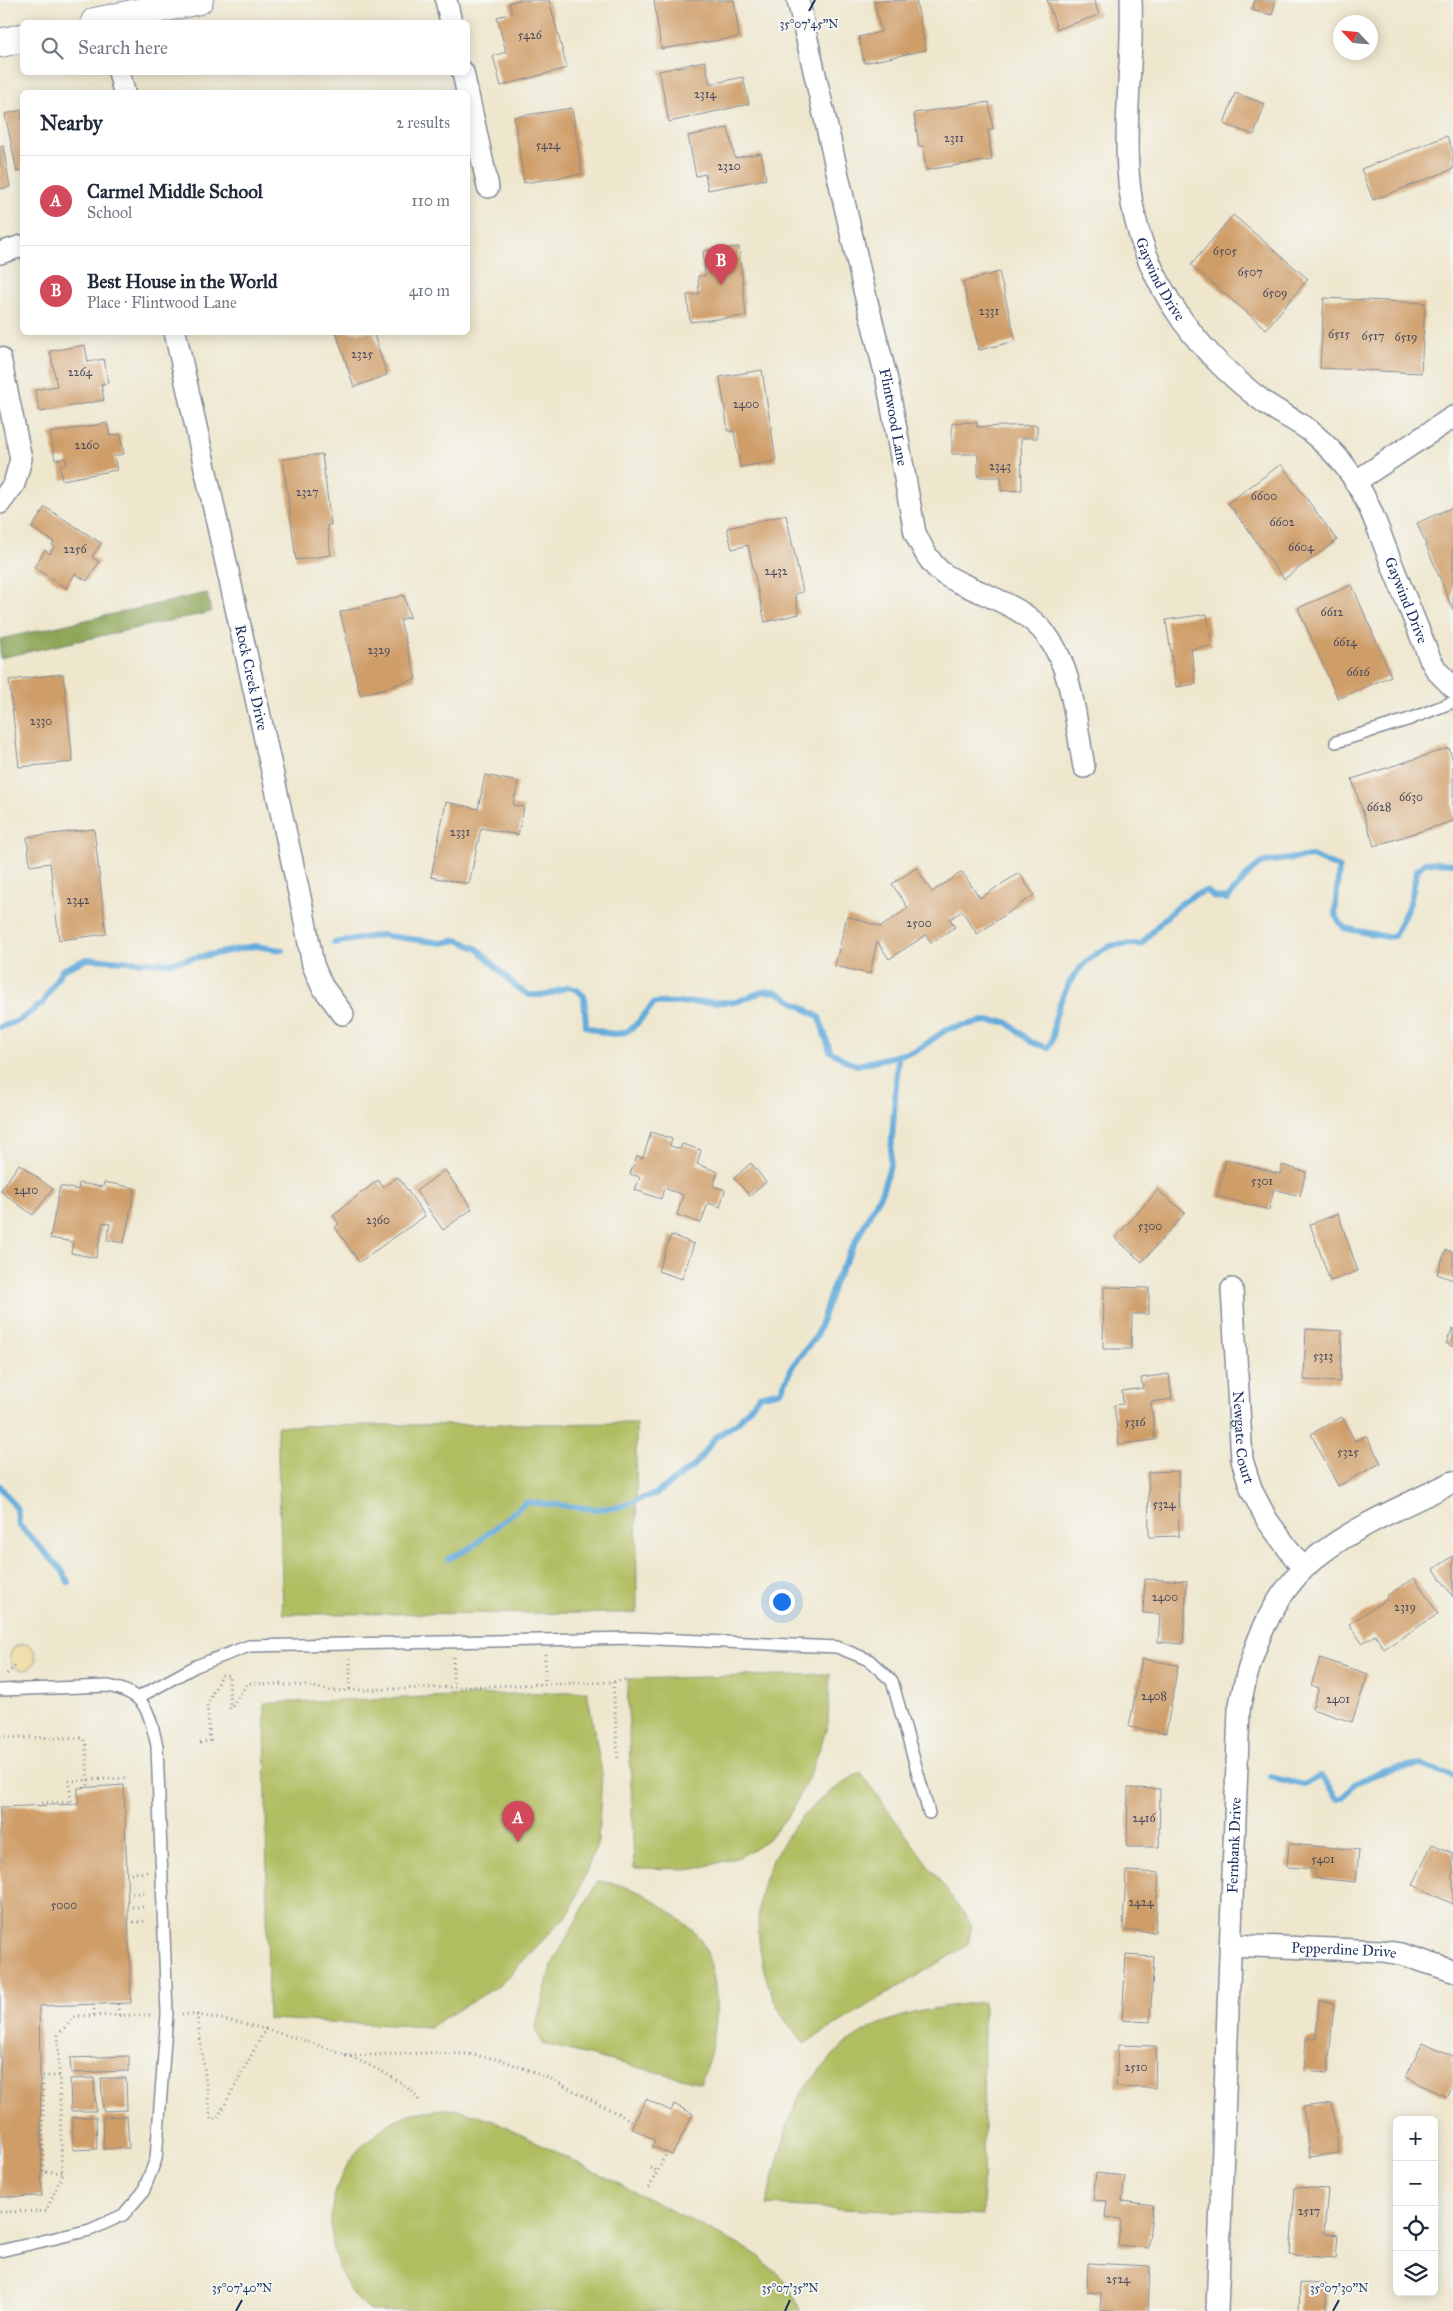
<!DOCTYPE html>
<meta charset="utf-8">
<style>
:root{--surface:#fff;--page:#f2f2f3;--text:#1f2937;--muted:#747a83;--line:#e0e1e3;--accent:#d1495b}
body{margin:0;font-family:"IM FELL Great Primer",serif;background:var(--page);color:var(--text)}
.controls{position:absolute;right:15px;bottom:15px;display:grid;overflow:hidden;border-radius:8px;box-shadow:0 2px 12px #0003}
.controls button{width:45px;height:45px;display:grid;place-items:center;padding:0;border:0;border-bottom:1px solid var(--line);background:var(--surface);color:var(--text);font:25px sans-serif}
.compass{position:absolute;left:1333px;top:15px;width:45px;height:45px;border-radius:50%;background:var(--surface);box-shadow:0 2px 12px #0003;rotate:296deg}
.you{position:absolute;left:781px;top:1601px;width:18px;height:18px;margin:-12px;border:4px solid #fff;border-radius:50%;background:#1a73e8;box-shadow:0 0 0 8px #1a73e833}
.badge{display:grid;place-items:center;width:32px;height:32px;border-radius:50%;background:var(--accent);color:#fff;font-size:16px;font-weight:700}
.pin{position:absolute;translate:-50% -41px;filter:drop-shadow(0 1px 2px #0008)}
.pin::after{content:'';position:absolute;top:26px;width:18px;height:15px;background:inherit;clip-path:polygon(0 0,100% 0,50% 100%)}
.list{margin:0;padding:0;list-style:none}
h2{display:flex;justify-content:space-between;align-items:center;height:65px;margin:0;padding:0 20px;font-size:21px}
h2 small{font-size:16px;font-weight:400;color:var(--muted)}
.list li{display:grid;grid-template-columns:32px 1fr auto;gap:15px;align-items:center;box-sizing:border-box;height:90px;padding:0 20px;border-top:1px solid var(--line)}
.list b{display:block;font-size:19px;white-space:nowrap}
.list p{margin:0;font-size:16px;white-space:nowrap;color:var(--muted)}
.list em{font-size:16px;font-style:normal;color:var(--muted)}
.icon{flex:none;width:28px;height:28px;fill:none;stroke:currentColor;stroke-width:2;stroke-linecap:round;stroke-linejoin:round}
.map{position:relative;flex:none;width:1453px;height:2311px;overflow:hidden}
.search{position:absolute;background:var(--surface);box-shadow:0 2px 12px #0003;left:20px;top:20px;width:450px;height:55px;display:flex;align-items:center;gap:12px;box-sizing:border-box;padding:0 18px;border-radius:8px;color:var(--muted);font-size:19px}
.panel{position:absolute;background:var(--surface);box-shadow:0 2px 12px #0003;left:20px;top:90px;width:450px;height:245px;border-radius:8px}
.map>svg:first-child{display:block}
.green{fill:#b0bd60;stroke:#66765f}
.forest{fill:#8ca456;stroke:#546a5a}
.sand{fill:#eeda9e;stroke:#84847e}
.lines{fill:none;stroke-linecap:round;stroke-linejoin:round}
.stream{stroke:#64abdb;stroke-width:6}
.building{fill:#cf9d67}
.service-casing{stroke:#848b96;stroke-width:14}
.minor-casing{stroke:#848b96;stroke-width:24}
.tertiary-casing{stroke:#848b96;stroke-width:30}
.path{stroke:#848b96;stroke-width:3;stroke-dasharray:1 4;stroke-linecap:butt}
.service{stroke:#fff;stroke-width:11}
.minor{stroke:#fff;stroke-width:21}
.tertiary{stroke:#fff;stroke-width:28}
.ticks{fill:none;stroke:#1b2f5e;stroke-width:2}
.labels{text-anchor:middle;stroke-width:4;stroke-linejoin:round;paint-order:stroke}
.number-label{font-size:12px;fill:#484a60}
.street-label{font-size:15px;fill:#1b2f5e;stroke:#f6f6f2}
.ticks-label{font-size:12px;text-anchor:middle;fill:#1b2f5e;stroke:#f6f6f2;stroke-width:4;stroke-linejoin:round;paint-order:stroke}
</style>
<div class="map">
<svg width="1453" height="2311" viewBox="0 0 1453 2311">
<rect width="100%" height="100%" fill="#f6f6f2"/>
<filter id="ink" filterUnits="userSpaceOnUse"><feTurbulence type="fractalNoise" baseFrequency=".02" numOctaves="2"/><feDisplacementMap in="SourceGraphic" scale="10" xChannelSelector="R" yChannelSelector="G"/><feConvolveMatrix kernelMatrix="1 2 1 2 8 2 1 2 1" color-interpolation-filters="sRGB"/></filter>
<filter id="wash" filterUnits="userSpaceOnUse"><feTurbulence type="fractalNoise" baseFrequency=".0096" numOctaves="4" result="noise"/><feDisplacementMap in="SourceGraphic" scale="20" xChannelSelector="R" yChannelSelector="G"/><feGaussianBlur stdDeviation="1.12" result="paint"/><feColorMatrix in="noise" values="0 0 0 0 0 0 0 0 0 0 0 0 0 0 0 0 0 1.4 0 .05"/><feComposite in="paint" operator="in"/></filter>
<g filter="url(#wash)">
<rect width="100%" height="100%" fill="#eee7ce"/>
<!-- green -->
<g class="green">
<polygon points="636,1423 637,1613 283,1614 277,1426"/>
<polygon points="830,1674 828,1724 812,1770 790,1814 767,1840 740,1857 695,1869 634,1868 627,1679"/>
<polygon points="587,1691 602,1773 598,1842 570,1912 500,1985 429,2027 268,2019 265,1703"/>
<path d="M 860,1772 L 972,1925 L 968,1945 L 804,2044 C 798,2036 791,2028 785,2020 C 762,1984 752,1930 762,1888 C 769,1861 789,1829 809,1810 C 824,1795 842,1784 860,1772 Z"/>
<path d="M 598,1881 C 622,1883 646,1893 665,1908 C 677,1917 690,1926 699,1938 C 707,1948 710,1962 713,1974 C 721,2013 714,2046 701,2083 L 543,2044 L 535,2030 L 551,1966 Z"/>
<path d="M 984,2002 L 983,2216 L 766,2205 C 776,2170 783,2132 798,2099 C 802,2091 810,2082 816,2075 C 858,2018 918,2009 984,2002 Z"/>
<path d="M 445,2109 L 461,2110 L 493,2120 L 751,2251 C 772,2266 792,2285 800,2311 L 369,2311 C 364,2306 358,2301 354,2295 C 319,2248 324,2181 366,2142 C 378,2131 392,2120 407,2115 C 419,2111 432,2110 445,2109 Z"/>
</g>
<!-- forest -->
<polygon class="forest" points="207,593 211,612 0,658 0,639"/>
<!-- sand -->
<circle class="sand" cx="23" cy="1657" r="13"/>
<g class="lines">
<!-- stream -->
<g class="stream">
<path d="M 334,943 L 381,935 L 442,943 L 458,940 L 478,949 L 516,987 L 529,995 L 547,995 L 568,987 L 577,990 L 584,996 L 586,1026 C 624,1043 631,1032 654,1003 L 736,1002 L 764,991 L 777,992 L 819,1017 L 830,1051 L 848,1062 L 857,1065 L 916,1051 L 947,1029 L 984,1021 L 1007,1022 L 1031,1042 L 1048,1048 C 1057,1034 1051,1032 1055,1019 C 1063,988 1079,961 1108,947 C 1117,943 1133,945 1142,944 C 1155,927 1186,893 1207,891 L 1214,897 L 1227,899 L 1252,870 L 1264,862 L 1312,856 L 1339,868 L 1335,915 L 1344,928 L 1387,937 L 1394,936 L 1410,903 L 1417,870 L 1426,862 L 1453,864"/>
<polyline points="0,1027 18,1021 42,1004 62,970 87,959 167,963 255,946 282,950"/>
<polyline points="0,1486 17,1509 19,1525 62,1570 68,1582"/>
<polyline points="448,1559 472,1547 526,1502 596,1509 619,1507 657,1493 695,1465 715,1438 739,1421 759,1396 781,1391 793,1365 817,1335 835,1281 882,1191 890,1166 898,1057"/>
<polyline points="1270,1777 1304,1785 1321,1776 1338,1798 1343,1798 1355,1783 1384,1771 1421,1765 1453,1776"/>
</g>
</g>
<g id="blocks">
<!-- building -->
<g class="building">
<polygon points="519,0 549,0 567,68 501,86 493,56 506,52 497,17 512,13 509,3"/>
<polygon points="654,0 734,0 739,37 661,49"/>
<polygon points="916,0 926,50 864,63 859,37 881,32 874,1"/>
<polygon points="1047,0 1094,0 1099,15 1057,29"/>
<polygon points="1255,0 1276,0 1272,15 1252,10"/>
<polygon points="705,61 710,84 743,77 749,104 669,122 659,71"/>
<polygon points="1235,93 1265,104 1254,135 1224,124"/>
<polygon points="989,102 993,130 988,130 992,160 926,170 923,146 919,146 914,113"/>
<polygon points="572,108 582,174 524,183 514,117"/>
<polygon points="22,110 22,170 17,172 5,114"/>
<polygon points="728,128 735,158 761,153 766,179 708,190 705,174 696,176 688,136"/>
<polygon points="1447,136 1453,153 1453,169 1373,200 1361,169"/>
<polygon points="0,146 3,146 10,187 0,189"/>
<polygon points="1233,215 1308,279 1266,329 1191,265"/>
<polygon points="739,247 746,316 690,322 687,295 699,294 698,276 705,276 703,251"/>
<polygon points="999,272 1016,341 979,350 963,282"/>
<polygon points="1324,298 1425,303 1421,373 1320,368"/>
<polygon points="336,332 373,332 387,375 354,387"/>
<polygon points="85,345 88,362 104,359 108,383 101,384 104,400 40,412 35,390 57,386 50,351"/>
<polygon points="762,370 776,461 740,467 734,431 728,431 720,377"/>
<polygon points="977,422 977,427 1037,425 1037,438 1021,438 1022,490 1001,491 1001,477 978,477 978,454 952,454 952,423"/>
<polygon points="107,423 110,436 120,434 124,454 114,456 117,470 62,480 60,465 67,464 66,458 55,460 50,433"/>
<polygon points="322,454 331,525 327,525 331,555 296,560 283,459"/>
<polygon points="1281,464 1337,540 1284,579 1228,503"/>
<polygon points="45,507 101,543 92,557 99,562 87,581 75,574 66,588 34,567 45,550 50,554 54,547 52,545 54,542 32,528"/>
<polygon points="1453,507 1453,610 1417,523"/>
<polygon points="786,515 803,592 795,594 799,614 765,622 748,545 732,549 727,528"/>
<polygon points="1352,585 1391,676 1338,699 1298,608"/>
<polygon points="404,595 410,617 400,620 416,679 360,695 340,612"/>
<polygon points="1207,614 1212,646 1191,649 1196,684 1176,687 1166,620"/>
<polygon points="63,674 73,762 19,767 9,680"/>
<polygon points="1449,748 1453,761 1453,821 1374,846 1352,779"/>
<polygon points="485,775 518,782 513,805 524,807 518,835 481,828 469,884 431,877 446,802 478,809"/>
<polygon points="94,829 106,934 59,940 50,863 30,866 27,837"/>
<polygon points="916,868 932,892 962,872 980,898 1019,873 1034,895 977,934 962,911 950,919 955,927 931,943 926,935 889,959 877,941 870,974 835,966 847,916 881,927 908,908 892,884"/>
<polygon points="651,1132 672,1139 670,1146 680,1149 682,1144 701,1150 697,1164 718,1172 713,1186 725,1190 720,1207 708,1203 701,1223 677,1215 683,1195 664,1188 661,1199 635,1190 640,1177 630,1174 637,1156 643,1158"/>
<polygon points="1226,1159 1280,1174 1282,1165 1306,1172 1300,1196 1274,1189 1269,1210 1217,1196"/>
<polygon points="751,1163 766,1182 750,1196 734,1178"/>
<polygon points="19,1164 53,1189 33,1215 0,1191"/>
<polygon points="445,1170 472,1209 443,1230 416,1191"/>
<polygon points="398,1177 425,1216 359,1262 335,1227 339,1224 333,1215 378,1180 383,1187"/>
<polygon points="104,1182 135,1188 124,1243 107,1240 110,1224 103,1222 96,1258 71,1253 73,1242 50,1238 60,1186 78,1190 79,1183 103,1187"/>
<polygon points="1158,1190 1185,1213 1142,1262 1115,1238"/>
<polygon points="1338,1214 1358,1271 1330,1281 1310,1224"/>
<polygon points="671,1235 694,1244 682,1279 658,1271"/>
<polygon points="1446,1250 1453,1252 1453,1280 1437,1274"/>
<polygon points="1104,1287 1149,1288 1149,1314 1132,1314 1131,1349 1103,1349"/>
<polygon points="1453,1328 1453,1347 1446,1343"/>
<polygon points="1306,1329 1342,1331 1340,1382 1304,1380"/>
<polygon points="1169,1374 1172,1399 1151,1402 1155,1440 1119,1444 1114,1405 1123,1404 1122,1391 1143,1388 1141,1378"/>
<polygon points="1342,1417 1355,1441 1366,1436 1381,1463 1338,1486 1311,1434"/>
<polygon points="1178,1471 1179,1536 1149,1537 1148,1472"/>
<polygon points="1453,1556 1453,1597 1434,1569"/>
<polygon points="1415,1578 1438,1614 1384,1649 1375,1635 1362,1643 1349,1624 1387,1599 1386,1596"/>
<polygon points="1145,1579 1187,1581 1183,1644 1158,1642 1160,1614 1143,1613"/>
<polygon points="1320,1658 1368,1674 1352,1722 1312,1709 1319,1688 1311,1685"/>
<polygon points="1142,1659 1178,1665 1166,1733 1129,1727"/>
<polygon points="124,1785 131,2003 39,2006 42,2196 0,2197 0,1807 78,1804 78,1788"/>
<polygon points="1128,1788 1160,1789 1159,1847 1127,1847"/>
<polygon points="1289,1844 1359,1850 1356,1882 1315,1878 1315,1869 1287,1867"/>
<polygon points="1432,1844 1453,1853 1453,1904 1413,1885"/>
<polygon points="1126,1871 1159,1873 1155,1932 1123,1930"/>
<polygon points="1126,1955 1154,1957 1150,2022 1122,2020"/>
<polygon points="1319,2001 1334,2003 1328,2073 1304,2071 1306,2038 1316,2038"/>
<polygon points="1423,2042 1453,2056 1453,2083 1446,2097 1406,2077"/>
<polygon points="1118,2045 1156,2046 1155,2088 1116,2087"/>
<polygon points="129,2056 129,2071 71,2073 70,2058"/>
<polygon points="94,2078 96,2111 71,2111 70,2079"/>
<polygon points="101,2078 126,2078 127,2110 103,2111"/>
<polygon points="646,2099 671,2111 674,2104 693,2114 672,2155 652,2146 655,2140 631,2128"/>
<polygon points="1332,2103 1339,2153 1310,2157 1303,2107"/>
<polygon points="127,2116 129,2148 104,2149 103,2117"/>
<polygon points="96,2117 97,2149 73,2150 72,2118"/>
<polygon points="1096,2173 1125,2176 1122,2201 1153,2205 1148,2248 1118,2245 1121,2219 1105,2217 1107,2201 1093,2200"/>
<polygon points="1295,2187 1328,2189 1324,2233 1338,2235 1336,2258 1290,2255"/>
<polygon points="1088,2263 1150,2266 1148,2311 1100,2311 1101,2293 1087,2292"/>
<polygon points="1300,2283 1326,2284 1326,2311 1299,2311"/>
</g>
</g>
</g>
<g filter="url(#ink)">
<use href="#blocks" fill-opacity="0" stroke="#848b96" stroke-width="1"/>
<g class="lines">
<!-- service casing -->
<g class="service-casing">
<g id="service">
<polyline points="1336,742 1410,719 1453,702"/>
<path d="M 0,1690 L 108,1686 C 146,1693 149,1711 157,1746 L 167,2014 L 156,2159 L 143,2192 L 123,2215 L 90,2230 L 0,2251"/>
<polyline points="139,1697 196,1666 249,1646 634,1638 837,1647 869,1660 892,1681 929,1813"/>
</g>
</g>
<!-- minor casing -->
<g class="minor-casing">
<g id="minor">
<polyline points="446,0 451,22"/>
<path id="s1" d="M 798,0 L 865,294 L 887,380 L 915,533 C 922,547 928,561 940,571 C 948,578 958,582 967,586 C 995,599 1028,610 1047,636 C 1073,669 1076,726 1084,767"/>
<path id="s2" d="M 1131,0 C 1134,72 1118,148 1135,218 C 1153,294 1202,356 1264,402 C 1279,413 1296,420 1310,431 C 1323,442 1337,455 1347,469 C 1366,494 1376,523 1387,552 C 1401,588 1416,623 1430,659 L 1437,671 L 1453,687"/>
<polyline points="119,72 124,92"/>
<polyline points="463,72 467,92"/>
<polyline points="468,95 488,187"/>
<polyline points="0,253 22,246"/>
<path id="s3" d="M 175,332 L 303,911 L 313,965 L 322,986 L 343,1014"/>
<polyline points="0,358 21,459 14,484 0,503"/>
<polyline points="1355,482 1453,417"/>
<path id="s4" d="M 1232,1289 L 1242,1460 L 1252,1491 L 1267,1520 L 1303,1569"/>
<path id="s5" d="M 1230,1945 L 1382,1951 L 1401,1954 L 1453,1971"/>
<path id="s6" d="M 1217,2311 L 1239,1710 C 1250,1651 1271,1593 1319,1555 C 1357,1525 1409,1504 1453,1482"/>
</g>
</g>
<!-- tertiary casing -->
<g class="tertiary-casing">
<g id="tertiary">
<polyline points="95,22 199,0"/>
<polyline points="0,43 22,38"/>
</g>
</g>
<!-- path -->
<g class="path">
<polyline points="545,1654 545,1684"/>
<polyline points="453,1657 453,1687"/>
<polyline points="350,1658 350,1690"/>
<polyline points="7,1674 15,1666"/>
<polyline points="613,1682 618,1758"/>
<polyline points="0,1737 83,1738 86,1745 88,1787"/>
<polyline points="200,1743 210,1741 207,1705 221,1675 229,1675 230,1709 248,1683 309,1686 331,1691 613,1682 627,1679"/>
<polyline points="42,1803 71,1802 69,1781 126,1778"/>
<polyline points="131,1873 147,1872"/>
<polyline points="132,1893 146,1893"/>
<polyline points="132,1907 146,1907"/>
<polyline points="133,1922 147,1921"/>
<polyline points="94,2004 94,2016"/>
<polyline points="118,2004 119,2015"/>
<path d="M 182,2014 C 231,2015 397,2060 420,2102"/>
<polyline points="197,2014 211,2120 217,2119 266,2028"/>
<polyline points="345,2056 426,2053 467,2054 502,2060 551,2079 634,2122"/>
<polyline points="59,2076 43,2076 43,2172 62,2172"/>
<polyline points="650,2168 657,2171"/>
<polyline points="649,2188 667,2152"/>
<polyline points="0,2212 46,2211 62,2176 58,2035 75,2016 151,2015"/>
</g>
<!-- service -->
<use href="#service" class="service"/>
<!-- minor -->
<use href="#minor" class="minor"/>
<!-- tertiary -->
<use href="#tertiary" class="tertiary"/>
</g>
</g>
<!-- ticks -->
<path class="ticks" d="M 809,11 L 815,0M 236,2311 L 242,2300M 785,2311 L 790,2300M 1333,2311 L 1339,2300"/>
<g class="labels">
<!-- number labels -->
<g class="number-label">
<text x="530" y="39">5426</text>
<text x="705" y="98">2314</text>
<text x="954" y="142">2311</text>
<text x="548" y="149">5424</text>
<text x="729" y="170">2320</text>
<text x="1225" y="255">6505</text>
<text x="1250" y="276">6507</text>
<text x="1275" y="297">6509</text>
<text x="989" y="315">2331</text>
<text x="1339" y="338">6515</text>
<text x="1373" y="340">6517</text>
<text x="1406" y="341">6519</text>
<text x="362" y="358">2325</text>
<text x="80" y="376">2264</text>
<text x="746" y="408">2400</text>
<text x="87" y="449">2260</text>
<text x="1000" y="470">2343</text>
<text x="307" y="496">2327</text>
<text x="1264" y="500">6600</text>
<text x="1282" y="526">6602</text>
<text x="1301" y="551">6604</text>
<text x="75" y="553">2256</text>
<text x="776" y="575">2432</text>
<text x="1332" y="616">6612</text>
<text x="1345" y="646">6614</text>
<text x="379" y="654">2329</text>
<text x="1358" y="676">6616</text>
<text x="41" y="725">2330</text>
<text x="1411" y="801">6630</text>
<text x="1379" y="811">6628</text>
<text x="460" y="836">2331</text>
<text x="78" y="904">2342</text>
<text x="919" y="927">2500</text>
<text x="1262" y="1185">5301</text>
<text x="26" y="1194">2410</text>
<text x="378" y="1224">2360</text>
<text x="1150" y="1230">5300</text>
<text x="1323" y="1360">5313</text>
<text x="1135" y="1426">5316</text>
<text x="1348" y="1456">5325</text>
<text x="1164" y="1508">5324</text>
<text x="1165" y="1601">2400</text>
<text x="1405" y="1611">2319</text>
<text x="1154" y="1700">2408</text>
<text x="1338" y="1703">2401</text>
<text x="1144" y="1822">2416</text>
<text x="1323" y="1863">5401</text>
<text x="1141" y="1906">2424</text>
<text x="64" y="1909">5000</text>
<text x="1136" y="2071">2510</text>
<text x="1309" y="2215">2517</text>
<text x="1118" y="2283">2524</text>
</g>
<!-- street labels -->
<g class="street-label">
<text dy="5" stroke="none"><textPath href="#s2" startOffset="285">Gaywind Drive</textPath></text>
<text dy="5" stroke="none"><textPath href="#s1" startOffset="428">Flintwood Lane</textPath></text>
<text dy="5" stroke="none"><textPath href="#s2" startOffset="700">Gaywind Drive</textPath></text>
<text dy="5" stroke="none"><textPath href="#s3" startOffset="354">Rock Creek Drive</textPath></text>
<text dy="5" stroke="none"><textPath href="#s4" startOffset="149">Newgate Court</textPath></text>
<text dy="5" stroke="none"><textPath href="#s6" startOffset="466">Fernbank Drive</textPath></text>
<text dy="5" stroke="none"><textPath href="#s5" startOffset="114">Pepperdine Drive</textPath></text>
</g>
</g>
<g class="ticks-label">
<text x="809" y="28">35°07'45"N</text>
<text x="242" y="2292">35°07'40"N</text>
<text x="790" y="2292">35°07'35"N</text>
<text x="1339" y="2292">35°07'30"N</text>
</g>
</svg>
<div class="controls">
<button>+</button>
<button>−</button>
<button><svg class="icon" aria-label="locate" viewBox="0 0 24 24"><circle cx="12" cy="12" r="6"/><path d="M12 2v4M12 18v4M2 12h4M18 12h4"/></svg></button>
<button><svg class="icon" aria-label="layers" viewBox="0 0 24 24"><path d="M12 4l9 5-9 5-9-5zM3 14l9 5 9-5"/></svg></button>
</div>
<svg class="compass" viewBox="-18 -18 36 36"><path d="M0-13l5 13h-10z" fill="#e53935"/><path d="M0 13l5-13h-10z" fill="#747a83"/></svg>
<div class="you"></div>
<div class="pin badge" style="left:518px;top:1842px">A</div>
<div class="pin badge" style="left:721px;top:285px">B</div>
<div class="search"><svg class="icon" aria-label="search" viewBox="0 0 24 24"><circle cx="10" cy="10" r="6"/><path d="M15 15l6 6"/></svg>Search here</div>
<section class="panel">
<h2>Nearby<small>2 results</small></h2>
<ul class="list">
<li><span class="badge">A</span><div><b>Carmel Middle School</b><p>School</p></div><em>110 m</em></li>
<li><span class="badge">B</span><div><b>Best House in the World</b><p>Place · Flintwood Lane</p></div><em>410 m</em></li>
</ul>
</section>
</div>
